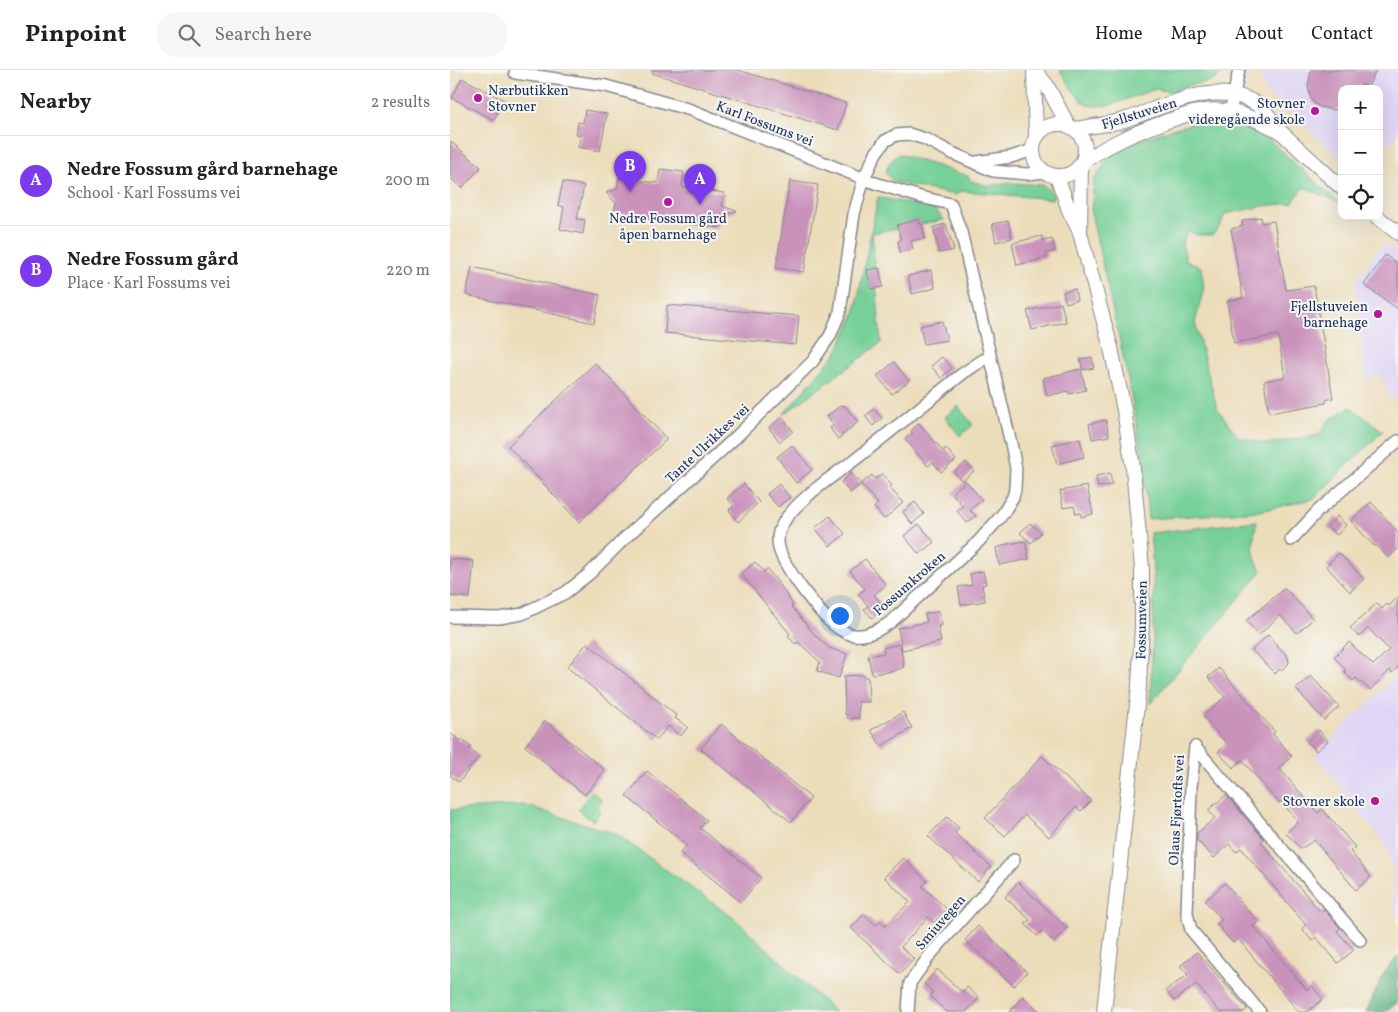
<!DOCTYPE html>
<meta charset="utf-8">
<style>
:root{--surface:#fff;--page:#f6f6f6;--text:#202124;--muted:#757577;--line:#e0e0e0;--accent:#7c3aed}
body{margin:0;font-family:Vollkorn,serif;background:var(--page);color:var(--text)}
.controls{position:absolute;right:15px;top:15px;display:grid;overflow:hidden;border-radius:10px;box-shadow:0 5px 20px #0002}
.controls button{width:45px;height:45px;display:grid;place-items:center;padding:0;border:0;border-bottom:1px solid var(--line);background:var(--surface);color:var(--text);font:25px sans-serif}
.you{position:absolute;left:389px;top:545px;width:18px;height:18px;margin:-12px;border:4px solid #fff;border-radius:50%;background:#1a73e8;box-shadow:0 0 0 8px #1a73e833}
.badge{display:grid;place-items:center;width:32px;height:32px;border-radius:50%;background:var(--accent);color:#fff;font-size:16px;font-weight:700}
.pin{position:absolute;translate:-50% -41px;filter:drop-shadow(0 1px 2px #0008)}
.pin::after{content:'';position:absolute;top:26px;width:18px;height:15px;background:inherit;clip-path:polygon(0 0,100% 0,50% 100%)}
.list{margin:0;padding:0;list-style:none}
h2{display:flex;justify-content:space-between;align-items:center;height:65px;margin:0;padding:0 20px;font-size:21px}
h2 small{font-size:16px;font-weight:400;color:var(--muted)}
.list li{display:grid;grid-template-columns:32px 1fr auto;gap:15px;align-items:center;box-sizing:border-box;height:90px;padding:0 20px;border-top:1px solid var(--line)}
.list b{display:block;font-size:19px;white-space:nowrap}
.list p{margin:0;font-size:16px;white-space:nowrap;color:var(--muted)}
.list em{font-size:16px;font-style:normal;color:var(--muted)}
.icon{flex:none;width:28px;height:28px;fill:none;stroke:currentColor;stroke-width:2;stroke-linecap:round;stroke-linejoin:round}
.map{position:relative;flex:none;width:948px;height:942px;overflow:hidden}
header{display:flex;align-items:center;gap:30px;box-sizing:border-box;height:70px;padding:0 25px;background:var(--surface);border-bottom:1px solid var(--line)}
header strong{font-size:24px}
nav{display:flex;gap:28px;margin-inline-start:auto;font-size:18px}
.search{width:350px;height:45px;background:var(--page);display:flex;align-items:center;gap:12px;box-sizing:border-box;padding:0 18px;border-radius:20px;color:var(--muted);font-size:19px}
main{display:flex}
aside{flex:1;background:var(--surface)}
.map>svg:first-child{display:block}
.built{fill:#dfd5f5}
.green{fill:#76d097;stroke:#48807a}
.forest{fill:#60b280;stroke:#3e706f}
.building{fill:#c992bb}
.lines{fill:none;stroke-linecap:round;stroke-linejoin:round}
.minor-casing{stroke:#84868c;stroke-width:14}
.tertiary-casing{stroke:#84868c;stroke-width:16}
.minor{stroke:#fff;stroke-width:11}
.tertiary{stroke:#fff;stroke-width:14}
.poi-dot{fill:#b5179e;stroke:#f6f6f2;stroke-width:2}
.labels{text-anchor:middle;stroke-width:4;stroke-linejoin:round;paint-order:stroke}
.poi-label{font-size:14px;fill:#1b2f5e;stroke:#f6f6f2;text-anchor:end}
.street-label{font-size:14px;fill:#1b2f5e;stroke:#f6f6f2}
</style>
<header>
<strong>Pinpoint</strong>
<div class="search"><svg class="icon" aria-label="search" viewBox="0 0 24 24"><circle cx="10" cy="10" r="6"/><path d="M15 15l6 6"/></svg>Search here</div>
<nav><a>Home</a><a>Map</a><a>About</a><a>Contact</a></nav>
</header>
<main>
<aside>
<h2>Nearby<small>2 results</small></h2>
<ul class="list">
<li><span class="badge">A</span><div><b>Nedre Fossum gård barnehage</b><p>School · Karl Fossums vei</p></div><em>200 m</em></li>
<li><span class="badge">B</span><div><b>Nedre Fossum gård</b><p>Place · Karl Fossums vei</p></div><em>220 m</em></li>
</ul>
</aside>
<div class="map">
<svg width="948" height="942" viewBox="0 0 948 942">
<rect width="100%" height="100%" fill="#f6f6f2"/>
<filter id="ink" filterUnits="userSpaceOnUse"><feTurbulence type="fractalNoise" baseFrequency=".02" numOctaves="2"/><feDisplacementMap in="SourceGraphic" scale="10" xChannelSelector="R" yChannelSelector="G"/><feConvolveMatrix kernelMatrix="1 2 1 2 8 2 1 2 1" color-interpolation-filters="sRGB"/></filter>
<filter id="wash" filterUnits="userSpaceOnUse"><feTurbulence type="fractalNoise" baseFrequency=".0096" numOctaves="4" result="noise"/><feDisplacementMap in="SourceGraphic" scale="20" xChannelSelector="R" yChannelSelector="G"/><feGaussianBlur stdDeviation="1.12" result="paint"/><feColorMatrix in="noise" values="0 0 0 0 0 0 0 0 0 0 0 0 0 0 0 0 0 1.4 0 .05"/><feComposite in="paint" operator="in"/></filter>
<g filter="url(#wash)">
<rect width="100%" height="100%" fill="#ecddba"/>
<!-- built -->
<g class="built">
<polygon points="811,0 948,0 948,60 943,71 929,77 929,19 892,19 892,89 816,22 810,8"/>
<polygon points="933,173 948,184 948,327 938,328 934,305 915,308 905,212"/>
<polygon points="948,604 948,846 943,839 944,803 939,783 933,771 865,685"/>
</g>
<!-- green -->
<g class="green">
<polygon points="610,0 770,0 771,3 765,10 737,16 721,22 706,19 660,35 645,36 638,35 632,31 621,18"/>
<polygon points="758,49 781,50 815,66 888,132 854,117 842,133 813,136 775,144 770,156 763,165 748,165 738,161 732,174 736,190 751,197 754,217 745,253 767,338 788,367 816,374 869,365 878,351 900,337 933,361 863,429 809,441 698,449 692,383 677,304 641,143 644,110 661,85 673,77 718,60"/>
<polygon points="449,84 518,106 521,111 539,116 560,113 593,115 603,124 602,129 512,121 505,125 444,112 435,103 440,92"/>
<polygon points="428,127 485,139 494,150 422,163 431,273 333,345 387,282 405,243"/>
<polygon points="508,336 523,355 510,366 495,347"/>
<path d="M 807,451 C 803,469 800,485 812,501 L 700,634 C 702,577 707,520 700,463 Z"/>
<polygon points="142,721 152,730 147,737 151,741 143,751 128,740"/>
<polygon points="74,735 166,764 285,849 385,942 0,942 0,740"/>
</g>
<!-- forest -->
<polygon class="forest" points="948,886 948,932 935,942 916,942 934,903"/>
<g id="blocks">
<!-- building -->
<g class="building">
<polygon points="202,0 288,0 396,33 388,60 202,3"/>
<polygon points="861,0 926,0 918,17 911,14 909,19 892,19 892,38 883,40 870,37 864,33 860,26 858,16"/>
<polygon points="12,8 54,30 44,50 2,28"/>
<polygon points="135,40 157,44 150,81 128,77 131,65 126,65 128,52 133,53"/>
<polygon points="0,71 31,97 12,118 0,108"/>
<polygon points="210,99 234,102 232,117 274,123 272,136 287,141 270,146 269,158 164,143 166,133 156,123 167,119 169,108 208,113"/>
<polygon points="340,111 368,115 354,202 326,198"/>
<polygon points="113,112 134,116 127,149 135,150 133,164 110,159 114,137 108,135"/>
<polygon points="811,147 812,153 824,151 836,220 864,216 883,328 876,330 876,333 819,343 814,311 835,307 828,265 784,273 777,231 793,228 781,159 793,156 792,151"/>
<polygon points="469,149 470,154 472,154 475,168 461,171 463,179 450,182 448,171 451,170 447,155"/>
<polygon points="558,151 562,168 546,172 542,154"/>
<polygon points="496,154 504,180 489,183 483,157"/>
<polygon points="592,166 593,171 602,169 605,181 596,183 597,187 588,189 589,190 567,195 562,173"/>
<polygon points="935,185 948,194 948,239 914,215"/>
<polygon points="22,197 150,225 144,253 16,225"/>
<polygon points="429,198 433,217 421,219 417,200"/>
<polygon points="481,200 485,218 462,224 458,206"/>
<polygon points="625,219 627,230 616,233 613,222"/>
<polygon points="611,233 616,252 582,260 577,241"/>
<polygon points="217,235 349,246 346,275 215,263"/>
<polygon points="492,251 497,270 474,274 470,256"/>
<polygon points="492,287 502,298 491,308 481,296"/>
<polygon points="642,287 644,298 633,300 630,289"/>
<polygon points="444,292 459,311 442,324 427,306"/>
<polygon points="145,293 217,369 129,452 58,376"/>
<polygon points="631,299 636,320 619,324 618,321 597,326 593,308"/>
<polygon points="391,335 393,336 394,335 408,352 388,369 380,358 384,355 377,346"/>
<polygon points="424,339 432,348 423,356 415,346"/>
<polygon points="332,347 343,361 330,372 319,358"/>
<polygon points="656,350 659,366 642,369 639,354"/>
<polygon points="469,353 493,381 496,378 506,390 491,402 483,392 478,396 455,369 463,363 461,361"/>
<polygon points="630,369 634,387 607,394 602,375"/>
<polygon points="342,375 362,400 346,413 327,387"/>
<polygon points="516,392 524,401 512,411 504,402"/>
<polygon points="401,403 411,414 400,423 391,412"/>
<polygon points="660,403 662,415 648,417 646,406"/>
<polygon points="432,404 442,416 440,418 453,433 434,449 424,437 428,434 411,414 422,405 425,409"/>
<polygon points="516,411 532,430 520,440 526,446 517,453 507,441 513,436 502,423"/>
<polygon points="294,414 309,432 288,452 279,440 284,436 277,428"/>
<polygon points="329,414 340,427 328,437 317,424"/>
<polygon points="637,416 643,444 631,447 631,443 626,444 624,436 613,438 610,421"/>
<polygon points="465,432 474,444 462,454 453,442"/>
<polygon points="921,432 948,462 948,479 938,488 926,475 924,476 901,451"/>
<polygon points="380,446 395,464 380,476 365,458"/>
<polygon points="887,446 896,455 887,465 877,457"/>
<polygon points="580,453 591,463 581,473 570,463"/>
<polygon points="469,454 484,472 469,484 454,466"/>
<polygon points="575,471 579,489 549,495 546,478 553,476 553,475"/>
<polygon points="889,483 914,509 900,522 876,496"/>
<polygon points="0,489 24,491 20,528 0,526"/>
<polygon points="415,489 436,515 424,525 435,538 422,548 414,539 418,536 408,524 415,519 400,501"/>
<polygon points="305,492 314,502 317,499 330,515 343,535 341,536 365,565 379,578 397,584 389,608 367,601 370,592 348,572 345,574 338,566 340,564 291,504"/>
<polygon points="533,501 536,514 532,515 535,531 511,535 508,517 522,515 520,504"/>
<polygon points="835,518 863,549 847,563 830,545 809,565 796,551"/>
<polygon points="948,527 948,597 942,603 940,600 920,620 906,608 903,611 894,601 896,600 884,587 899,572 923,595 939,580 918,558 909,567 900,558 927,533 932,539 937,534 939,536"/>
<polygon points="489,541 492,555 488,556 491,572 452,580 448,558 477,552 475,544"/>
<polygon points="818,565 838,587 839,593 831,601 830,599 825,604 802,580"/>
<polygon points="137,573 227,646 225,648 238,657 231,666 218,656 207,670 117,597"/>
<polygon points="450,574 454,597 444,601 422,604 418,586 434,583 433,578"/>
<polygon points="769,598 825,662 823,664 842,686 829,698 868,743 872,739 905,777 900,781 921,807 906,820 864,770 851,779 836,763 848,752 831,731 829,733 792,690 783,698 768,682 777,674 753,646 775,627 758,607"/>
<polygon points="412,605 418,608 419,632 408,632 409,648 397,648 397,644 395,644 394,606"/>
<polygon points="861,606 889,637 874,650 846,619"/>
<polygon points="453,642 462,658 431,676 421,660"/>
<polygon points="95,651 155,700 135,725 75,676"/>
<polygon points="271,654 361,728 341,752 251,679"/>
<polygon points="869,660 878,671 866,681 857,671"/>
<polygon points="0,663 10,671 12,669 21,677 19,679 29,687 9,712 0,705"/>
<polygon points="592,686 641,731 631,741 626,737 599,767 575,745 555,766 535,748"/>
<polygon points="197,701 257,750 250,758 311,808 291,832 230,783 237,775 176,726"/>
<polygon points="776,725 814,769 811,772 831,796 871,842 874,839 890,858 887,861 904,880 888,893 866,867 862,871 852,858 856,855 791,778 786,782 779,774 764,788 747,770 747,763 765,748 758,740"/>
<polygon points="497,747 509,758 505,763 541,797 528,812 478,766"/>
<polygon points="453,788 477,811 472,816 497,839 484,853 478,847 451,877 464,889 450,904 401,858 414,844 426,855 430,851 435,856 460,832 434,807"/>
<polygon points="568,812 617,858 604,872 592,861 587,866 575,854 580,850 555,827"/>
<polygon points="775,813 808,852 803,856 857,920 862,916 873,929 857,942 849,942 788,869 783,873 767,854 772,850 755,831"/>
<polygon points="528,856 577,902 564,916 515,870"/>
<polygon points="747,882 797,939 794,942 770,942 746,914 724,931 720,926 716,920 738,905 730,896"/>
<polygon points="487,899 512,922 517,917 529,928 516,942 497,942 480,926 483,922 474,914"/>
<polygon points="573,926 590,942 559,942"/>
</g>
</g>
</g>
<g filter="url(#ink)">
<use href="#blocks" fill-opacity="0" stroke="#84868c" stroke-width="1"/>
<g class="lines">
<!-- minor casing -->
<g class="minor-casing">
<g id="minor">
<path d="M 65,3 L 156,16 L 241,40 L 425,113 L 470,127 L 501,134 L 511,162 L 562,378 L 566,399 L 565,419 L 563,427 L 552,445 L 529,471 L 442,551 C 431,559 418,567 404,565 C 397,564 389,559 384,555 C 368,542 333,496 329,478 C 327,470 328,462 332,455 C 345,430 388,403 411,385 C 445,358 478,331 512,304 L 533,290 L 540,288"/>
<polyline points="780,42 789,0"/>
<polyline points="526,92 561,87 583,80"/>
<polyline points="841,470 868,441 948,371"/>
<polyline points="0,547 49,548 72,544 115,523 139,504 175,468 284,369 363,291 380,266 390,242 404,144 414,108 426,83 435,71 446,65 459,64 475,69 502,83 543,101 577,104 595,102"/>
<polyline points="745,677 741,717 737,843 741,860 810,942"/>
<polyline points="745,677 910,870"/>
<polyline points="458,942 460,913 480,885 564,790"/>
</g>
</g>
<!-- tertiary casing -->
<g class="tertiary-casing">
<g id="tertiary">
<polyline points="584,0 586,67"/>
<polyline points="585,0 597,16 618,55"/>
<circle cx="609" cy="80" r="26"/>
<path d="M 625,59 C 641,56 658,55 674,50 C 715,37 767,7 808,35 C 818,42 822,53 830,61 C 850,80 871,99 892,118"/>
<path d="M 633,92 C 659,74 682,64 712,53 C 733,46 752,38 775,41 C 794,43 812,53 829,60"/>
<polyline points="631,95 630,163 661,278 674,340 683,398 692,499 692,555 689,616 654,942"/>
<polyline points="607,106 619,140 629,160"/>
<polyline points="926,146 948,163"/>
</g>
</g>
<!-- minor -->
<use href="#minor" class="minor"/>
<!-- tertiary -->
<use href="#tertiary" class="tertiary"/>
</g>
</g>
<!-- markers -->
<g class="poi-dot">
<circle cx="28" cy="28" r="5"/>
<circle cx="865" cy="41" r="5"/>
<circle cx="218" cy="132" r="5"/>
<circle cx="928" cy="244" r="5"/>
<circle cx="925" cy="731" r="5"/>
</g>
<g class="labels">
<!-- poi labels -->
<g class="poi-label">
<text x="38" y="25" text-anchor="start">Nærbutikken<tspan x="38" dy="16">Stovner</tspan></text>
<text x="855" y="38">Stovner<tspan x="855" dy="16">videregående skole</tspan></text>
<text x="218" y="153" text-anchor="middle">Nedre Fossum gård<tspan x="218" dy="16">åpen barnehage</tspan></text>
<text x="918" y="241">Fjellstuveien<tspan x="918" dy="16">barnehage</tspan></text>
<text x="915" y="736">Stovner skole</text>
</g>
<!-- street labels -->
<g class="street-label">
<text transform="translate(689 43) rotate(-17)" y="5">Fjellstuveien</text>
<text transform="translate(315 53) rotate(21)" y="5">Karl Fossums vei</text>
<text transform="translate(257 373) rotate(-43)" y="5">Tante Ulrikkes vei</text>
<text transform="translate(459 513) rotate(-41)" y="5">Fossumkroken</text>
<text transform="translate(691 550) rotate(-89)" y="5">Fossumveien</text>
<text transform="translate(726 740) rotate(-87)" y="5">Olaus Fjørtofts vei</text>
<text transform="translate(490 852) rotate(-49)" y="5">Smiuvegen</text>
</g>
</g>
</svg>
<div class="controls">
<button>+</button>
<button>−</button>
<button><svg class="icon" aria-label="locate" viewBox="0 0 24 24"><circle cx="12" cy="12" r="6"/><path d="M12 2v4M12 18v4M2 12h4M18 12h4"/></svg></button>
</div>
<div class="you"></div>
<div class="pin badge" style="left:250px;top:135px">A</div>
<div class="pin badge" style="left:180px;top:122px">B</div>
</div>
</main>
